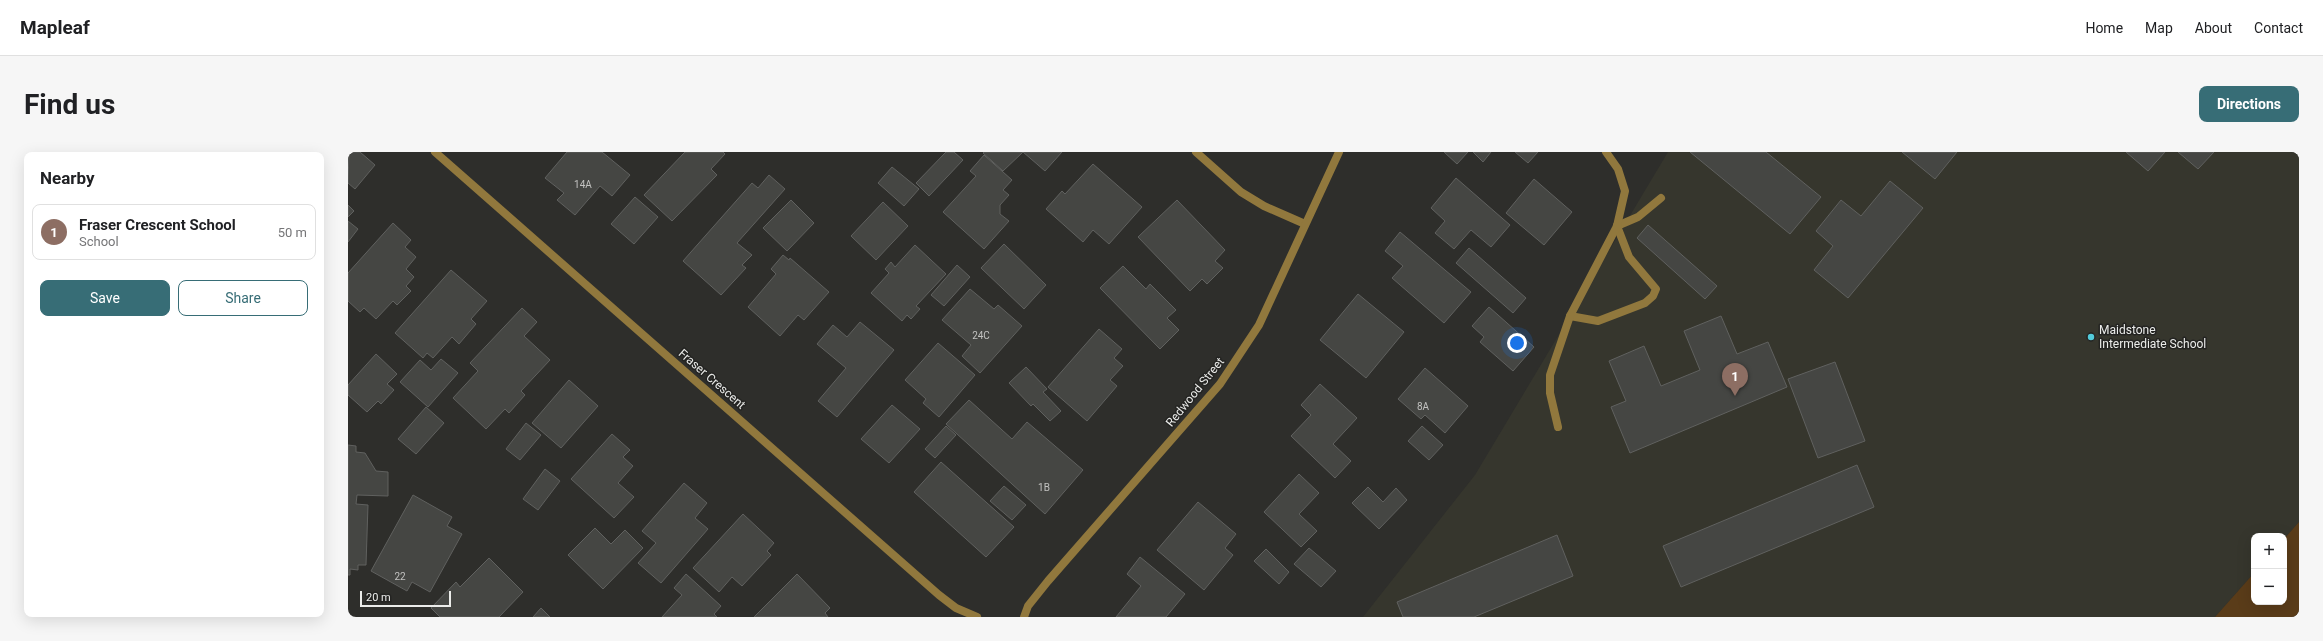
<!DOCTYPE html>
<meta charset="utf-8">
<style>
:root{--surface:#fff;--page:#f6f6f6;--text:#202124;--muted:#757577;--line:#e0e0e0;--accent:#376d76}
body{margin:0;font-family:Roboto,sans-serif;background:var(--page);color:var(--text)}
.controls{position:absolute;right:12px;bottom:12px;display:grid;overflow:hidden;border-radius:8px;box-shadow:0 4px 16px #0002}
.controls button{width:36px;height:36px;display:grid;place-items:center;padding:0;border:0;border-bottom:1px solid var(--line);background:var(--surface);color:var(--text);font:20px sans-serif}
.scale{position:absolute;left:12px;bottom:10px;width:91px;box-sizing:border-box;padding-left:4px;border:2px solid #ebecea;border-top:0;font-size:11px;line-height:14px;white-space:nowrap;color:#ebecea;-webkit-text-stroke:3px #242422;paint-order:stroke}
.you{position:absolute;left:1169px;top:191px;width:14px;height:14px;margin:-10px;border:3px solid #fff;border-radius:50%;background:#1a73e8;box-shadow:0 0 0 6px #1a73e833}
.badge{display:grid;place-items:center;width:26px;height:26px;border-radius:50%;background:var(--accent);color:#fff;font-size:13px;font-weight:700}
.pin{position:absolute;translate:-50% -33px;filter:drop-shadow(0 1px 2px #0008)}
.pin::after{content:'';position:absolute;top:21px;width:14px;height:12px;background:inherit;clip-path:polygon(0 0,100% 0,50% 100%)}
.list{margin:0;padding:0;list-style:none}
h2{display:flex;justify-content:space-between;align-items:center;height:52px;margin:0;padding:0 16px;font-size:17px}
h2 small{font-size:13px;font-weight:400;color:var(--muted)}
.list li{display:grid;grid-template-columns:26px 1fr auto;gap:12px;align-items:center;box-sizing:border-box;height:56px;margin:0 8px 8px;padding:0 8px;border:1px solid var(--line);border-radius:8px}
.list b{display:block;font-size:15px;white-space:nowrap}
.list p{margin:0;font-size:13px;white-space:nowrap;color:var(--muted)}
.list em{font-size:13px;font-style:normal;color:var(--muted)}
.actions{display:flex;gap:8px;padding:12px 16px}
.actions a{flex:1;padding:9px 0;border:1px solid var(--accent);border-radius:8px;text-align:center;font-size:14px;color:var(--accent)}
.actions .main{background:var(--accent);color:#fff}
.map{position:relative;flex:none;width:1951px;height:465px;overflow:hidden;border-radius:8px}
header{display:flex;align-items:center;gap:24px;box-sizing:border-box;height:56px;padding:0 20px;background:var(--surface);border-bottom:1px solid var(--line)}
header strong{font-size:19px}
nav{display:flex;gap:22px;margin-inline-start:auto;font-size:14px}
.intro{display:flex;align-items:center;justify-content:space-between;box-sizing:border-box;height:96px;padding:0 24px}
h1{margin:0;font-size:28px}
.button{padding:10px 18px;border-radius:8px;background:var(--accent);color:#fff;font-size:14px;font-weight:700}
main{display:flex;gap:24px;padding:0 24px}
aside{flex:1;background:var(--surface);border-radius:8px;box-shadow:0 4px 16px #0002}
.map>svg:first-child{display:block}
.built{fill:#36362d}
.green{fill:#5a3c19}
.building{fill:#454643;stroke:#60615f}
.lines{fill:none;stroke-linecap:round;stroke-linejoin:round}
.service{stroke:#91783d;stroke-width:8}
.minor{stroke:#91783d;stroke-width:8}
.poi-dot{fill:#53cbda;stroke:#242422;stroke-width:1.5}
.labels{text-anchor:middle;stroke-width:3;stroke-linejoin:round;paint-order:stroke}
.number-label{font-size:10px;fill:#c2c2c0}
.poi-label{font-size:12px;fill:#ebecea;stroke:#242422;text-anchor:start}
.street-label{font-size:12px;fill:#ebecea;stroke:#242422}
</style>
<header>
<strong>Mapleaf</strong>
<nav><a>Home</a><a>Map</a><a>About</a><a>Contact</a></nav>
</header>
<div class="intro"><h1>Find us</h1><a class="button">Directions</a></div>
<main>
<aside>
<h2>Nearby<small></small></h2>
<ul class="list">
<li><span class="badge" style="background:#8d6e63">1</span><div><b>Fraser Crescent School</b><p>School</p></div><em>50 m</em></li>
</ul>
<div class="actions"><a class="main">Save</a><a>Share</a></div>
</aside>
<div class="map">
<svg width="1951" height="465" viewBox="0 0 1951 465">
<rect width="100%" height="100%" fill="#2e2e2b"/>
<!-- built -->
<polygon class="built" points="1320,0 1951,0 1951,370 1936,387 1936,384 1906,384 1906,421 1867,465 1015,465 1127,323"/>
<!-- green -->
<polygon class="green" points="1951,370 1951,465 1867,465 1906,421 1906,450 1936,450 1936,387"/>
<!-- building -->
<g class="building">
<polygon points="1,0 12,0 27,13 7,37 0,31"/>
<polygon points="219,0 254,0 282,23 264,44 252,34 227,63 209,48 216,41 197,26"/>
<polygon points="337,0 375,0 377,2 363,17 369,23 324,69 296,43"/>
<polygon points="598,0 606,0 615,8 581,44 568,31"/>
<polygon points="636,0 675,0 655,19 635,1"/>
<polygon points="675,0 714,0 697,19"/>
<polygon points="1096,0 1120,0 1109,12"/>
<polygon points="1125,0 1143,0 1135,10"/>
<polygon points="1167,0 1190,0 1180,11"/>
<polygon points="1342,0 1418,0 1473,45 1442,82"/>
<polygon points="1554,0 1609,0 1587,27"/>
<polygon points="1778,0 1817,0 1800,19"/>
<polygon points="1830,0 1866,0 1850,17"/>
<polygon points="636,3 664,28 655,38 661,43 652,53 652,62 661,69 636,97 595,60 628,24 622,19"/>
<polygon points="745,12 794,55 761,92 745,78 735,90 698,57 714,39 717,42"/>
<polygon points="544,15 571,37 556,54 530,31"/>
<polygon points="421,23 437,37 389,91 404,103 394,113 398,116 373,143 335,109 404,31 410,36"/>
<polygon points="1108,26 1162,73 1143,95 1123,78 1106,97 1087,81 1097,69 1083,56"/>
<polygon points="1186,27 1224,60 1196,93 1158,61"/>
<polygon points="1542,29 1575,56 1500,146 1466,118 1485,94 1468,79 1493,48 1513,64"/>
<polygon points="287,45 310,65 286,92 263,72"/>
<polygon points="443,48 466,71 439,99 415,76"/>
<polygon points="829,48 877,98 867,109 875,116 859,132 854,127 842,139 790,85"/>
<polygon points="535,50 560,74 528,108 503,84"/>
<polygon points="0,53 6,59 0,65"/>
<polygon points="0,69 10,77 0,90"/>
<polygon points="45,71 63,88 57,95 68,105 58,117 66,125 58,134 63,139 49,153 45,149 28,167 16,156 12,160 0,149 0,121"/>
<polygon points="1300,73 1369,134 1357,147 1289,86"/>
<polygon points="1052,80 1123,140 1096,171 1044,126 1055,114 1037,99"/>
<polygon points="656,92 698,133 676,157 633,116"/>
<polygon points="567,93 598,122 568,154 572,157 563,167 559,163 554,169 523,141 541,121 537,117 543,110 547,115"/>
<polygon points="1121,96 1178,146 1165,161 1108,111"/>
<polygon points="435,103 441,108 442,106 481,140 456,168 450,163 432,184 400,155 428,122 423,117"/>
<polygon points="609,113 622,125 596,154 583,143"/>
<polygon points="775,114 798,137 802,132 828,158 819,166 831,178 812,197 752,136"/>
<polygon points="103,118 139,149 123,167 128,172 111,192 104,185 85,206 79,201 75,206 47,181"/>
<polygon points="622,137 646,157 650,153 674,174 632,221 614,204 623,193 594,168"/>
<polygon points="1010,142 1056,180 1018,226 972,188"/>
<polygon points="1141,155 1186,195 1165,219 1132,190 1136,185 1124,174"/>
<polygon points="174,156 189,170 176,184 202,208 173,239 177,243 161,261 157,257 138,277 105,246 130,219 122,211"/>
<polygon points="1373,164 1389,202 1420,190 1439,235 1282,301 1263,255 1278,249 1261,209 1296,194 1313,234 1352,218 1336,179"/>
<polygon points="512,170 546,198 489,265 470,249 498,216 469,192 485,173 499,185"/>
<polygon points="751,177 774,197 766,206 775,214 762,228 769,234 739,269 700,235"/>
<polygon points="590,191 627,223 591,265 575,251 578,247 557,228"/>
<polygon points="28,202 49,222 39,232 46,238 33,252 30,249 19,260 0,243 0,233"/>
<polygon points="93,207 110,221 80,255 52,230 72,208 83,218"/>
<polygon points="1487,210 1517,289 1470,306 1440,227"/>
<polygon points="678,215 699,237 695,240 713,259 702,269 685,252 683,254 661,231"/>
<polygon points="1077,216 1120,254 1097,281 1077,263 1073,267 1050,247"/>
<polygon points="221,228 250,254 213,296 184,271"/>
<polygon points="972,232 1009,266 985,292 1003,309 987,326 943,284 963,263 953,253"/>
<polygon points="621,248 664,287 679,270 735,318 697,362 598,272"/>
<polygon points="544,253 572,277 541,311 513,287"/>
<polygon points="78,255 96,271 68,302 50,287"/>
<polygon points="178,271 193,283 172,308 158,297"/>
<polygon points="598,274 608,283 587,306 577,297"/>
<polygon points="1074,274 1095,293 1081,308 1060,289"/>
<polygon points="264,282 282,298 275,305 285,314 270,331 286,345 266,366 223,327"/>
<polygon points="0,293 8,294 8,300 17,301 28,319 40,320 40,344 9,343 8,352 20,353 18,413 10,413 10,418 2,417 2,423 0,423"/>
<polygon points="593,310 666,375 638,405 566,340"/>
<polygon points="1509,313 1526,355 1333,435 1315,394"/>
<polygon points="197,317 212,329 190,358 175,347"/>
<polygon points="951,322 971,341 951,362 969,379 953,395 916,360"/>
<polygon points="336,331 359,351 347,366 360,377 313,431 290,411 308,391 294,379"/>
<polygon points="656,334 678,353 664,368 642,349"/>
<polygon points="1020,335 1035,350 1048,336 1059,348 1031,377 1004,351"/>
<polygon points="65,343 104,365 99,374 114,382 82,440 64,430 59,439 23,419"/>
<polygon points="850,350 888,382 877,396 885,403 856,438 809,398"/>
<polygon points="395,362 426,391 419,399 423,403 394,434 384,425 371,440 345,416"/>
<polygon points="247,376 263,392 277,378 295,396 255,437 220,403"/>
<polygon points="1209,383 1225,424 1126,465 1055,465 1049,450"/>
<polygon points="961,396 988,419 973,435 946,412"/>
<polygon points="918,397 941,420 931,432 906,409"/>
<polygon points="792,405 837,442 818,465 768,465 793,434 779,422"/>
<polygon points="141,406 175,440 151,465 92,465 83,456 108,430 112,435"/>
<polygon points="338,422 373,454 366,462 369,465 314,465 334,443 326,436"/>
<polygon points="449,422 482,456 477,461 480,465 406,465"/>
<polygon points="193,456 202,465 185,465"/>
</g>
<g class="lines">
<!-- service -->
<g class="service">
<polyline points="1269,74 1290,65 1313,46"/>
<polyline points="1222,164 1250,169 1297,151 1305,144 1308,137 1281,105 1269,74"/>
<polyline points="1210,275 1202,241 1202,223 1222,164 1269,74 1277,39 1270,17 1258,0"/>
</g>
<!-- minor -->
<g class="minor">
<polyline points="87,0 591,443 608,456 629,465"/>
<polyline points="848,0 893,40 916,54 957,72"/>
<polyline points="676,465 680,454 700,429 872,232 911,173 991,0"/>
</g>
</g>
<!-- markers -->
<circle class="poi-dot" cx="1743" cy="185" r="4"/>
<g class="labels">
<!-- number labels -->
<g class="number-label">
<text x="235" y="36">14A</text>
<text x="633" y="187">24C</text>
<text x="1075" y="258">8A</text>
<text x="696" y="339">1B</text>
<text x="52" y="428">22</text>
</g>
<!-- poi labels -->
<g class="poi-label">
<text x="1751" y="182">Maidstone<tspan x="1751" dy="14">Intermediate School</tspan></text>
</g>
<!-- street labels -->
<g class="street-label">
<text transform="translate(364 227) rotate(41)" y="4">Fraser Crescent</text>
<text transform="translate(847 240) rotate(-51)" y="4">Redwood Street</text>
</g>
</g>
</svg>
<div class="controls">
<button>+</button>
<button>−</button>
</div>
<div class="scale">20 m</div>
<div class="you"></div>
<div class="pin badge" style="left:1387px;top:244px;background:#8d6e63">1</div>
</div>
</main>
